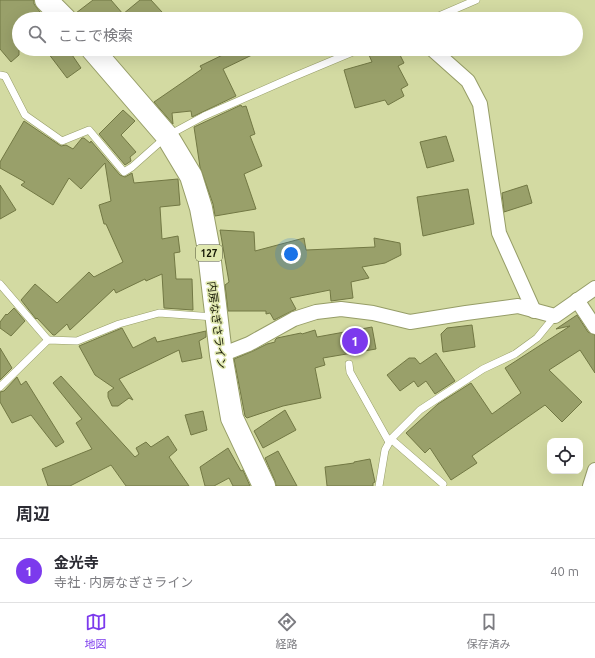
<!DOCTYPE html>
<html lang="ja">
<meta charset="utf-8">
<style>
:root{--surface:#fff;--page:#f2f2f3;--text:#2b2b33;--muted:#7c7c81;--line:#e1e1e2;--accent:#7c3aed}
body{margin:0;font-family:Ubuntu,"Noto Sans JP",sans-serif;background:var(--page);color:var(--text)}
.controls{position:absolute;right:12px;bottom:12px;display:grid;overflow:hidden;border-radius:8px;box-shadow:0 4px 16px #0002}
.controls button{width:36px;height:36px;display:grid;place-items:center;padding:0;border:0;border-bottom:1px solid var(--line);background:var(--surface);color:var(--text);font:20px sans-serif}
.you{position:absolute;left:291px;top:254px;width:14px;height:14px;margin:-10px;border:3px solid #fff;border-radius:50%;background:#1a73e8;box-shadow:0 0 0 6px #1a73e833}
.badge{display:grid;place-items:center;width:26px;height:26px;border-radius:50%;background:var(--accent);color:#fff;font-size:13px;font-weight:700}
.pin{position:absolute;translate:-50% -50%;border:2px solid #fff;box-shadow:0 1px 4px #0006}
.list{margin:0;padding:0;list-style:none}
h2{display:flex;justify-content:space-between;align-items:center;height:52px;margin:0;padding:0 16px;font-size:17px}
h2 small{font-size:13px;font-weight:400;color:var(--muted)}
.list li{display:grid;grid-template-columns:26px 1fr auto;gap:12px;align-items:center;box-sizing:border-box;height:64px;padding:0 16px;border-top:1px solid var(--line)}
.list b{display:block;font-size:15px;white-space:nowrap}
.list p{margin:0;font-size:13px;white-space:nowrap;color:var(--muted)}
.list em{font-size:13px;font-style:normal;color:var(--muted)}
.icon{flex:none;width:22px;height:22px;fill:none;stroke:currentColor;stroke-width:2;stroke-linecap:round;stroke-linejoin:round}
.map{position:relative;flex:none;width:595px;height:486px;overflow:hidden}
.search{position:absolute;background:var(--surface);box-shadow:0 4px 16px #0002;left:12px;right:12px;top:12px;height:44px;display:flex;align-items:center;gap:10px;box-sizing:border-box;padding:0 14px;border-radius:22px;color:var(--muted);font-size:15px}
.sheet{height:116px;background:var(--surface)}
nav{display:flex;justify-content:space-around;align-items:center;box-sizing:border-box;height:56px;border-top:1px solid var(--line);background:var(--surface);font-size:11px;color:var(--muted)}
nav a{display:grid;justify-items:center;gap:2px}
nav .on{color:var(--accent)}
.map>svg:first-child{display:block}
.building{fill:#99a06a;stroke:#727844}
.lines{fill:none;stroke-linecap:round;stroke-linejoin:round}
.lane-casing{stroke:#969d67;stroke-width:8}
.street-casing{stroke:#969d67;stroke-width:16}
.highway-casing{stroke:#969d67;stroke-width:24}
.lane{stroke:#fff;stroke-width:7}
.street{stroke:#fff;stroke-width:14}
.highway{stroke:#fff;stroke-width:22}
.labels{text-anchor:middle;stroke-width:3;stroke-linejoin:round;paint-order:stroke}
.shield{fill:#e0e8af;stroke:#515537;stroke-width:1}
.shield-label{font-size:10px;font-weight:bold;fill:#141603}
.street-label{font-size:11px;fill:#141603;stroke:#e0e8af}
</style>
<div class="map">
<svg width="595" height="486" viewBox="0 0 595 486">
<rect width="100%" height="100%" fill="#d3daa2"/>
<!-- building -->
<g class="building">
<polygon points="0,0 34,0 34,4 40,12 35,19 19,19 19,55 11,62 0,49"/>
<polygon points="93,0 111,0 123,14 140,0 151,0 162,12 154,19 77,19 76,13"/>
<polygon points="45,49 68,49 81,68 67,78"/>
<polygon points="235,49 249,49 252,55 223,69 236,96 192,117 191,111 172,113 173,124 154,102 202,69 200,66"/>
<polygon points="381,49 397,49 404,63 398,66 408,85 401,89 404,96 388,105 385,100 355,108 344,70 372,62 369,55"/>
<polygon points="241,105 242,107 246,106 255,134 250,136 262,166 244,174 256,209 215,216 213,204 200,167 194,127"/>
<polygon points="123,110 135,121 121,135 136,152 130,157 131,161 125,165 99,134"/>
<polygon points="24,121 61,146 66,145 73,149 82,138 84,138 90,143 91,141 120,175 125,177 132,173 134,183 178,179 180,205 160,207 162,239 178,236 180,252 174,253 176,279 192,279 193,310 164,308 162,274 146,281 145,279 116,293 114,289 70,330 67,324 55,335 53,335 37,318 36,319 21,300 35,284 57,303 89,272 94,277 123,262 106,224 104,224 99,205 111,201 105,163 81,189 69,178 53,205 21,185 25,182 0,168 0,162"/>
<polygon points="446,136 454,161 427,168 420,142"/>
<polygon points="0,185 16,210 0,219"/>
<polygon points="527,185 532,203 504,212 502,193"/>
<polygon points="468,189 474,224 423,236 417,197"/>
<polygon points="220,230 254,232 255,251 304,238 306,250 375,247 374,238 400,243 401,255 385,263 362,267 369,278 351,282 353,298 331,301 330,290 290,298 296,309 274,320 270,313 266,314 266,311 228,311 225,285 229,282"/>
<polygon points="14,308 25,321 11,336 0,328 0,322 6,314 7,315"/>
<polygon points="577,315 588,332 595,335 595,373 580,350 549,370 582,402 562,422 545,405 472,456 477,463 451,480 430,448 425,453 406,433 438,404 471,383 492,414 521,393 505,368 570,326 556,329"/>
<polygon points="472,325 475,347 443,352 441,334 447,328"/>
<polygon points="372,327 376,349 323,358 325,365 315,368 321,398 283,406 247,418 245,416 234,359 253,351 267,344 275,342 275,340 277,338 301,333 302,334 315,330 317,337"/>
<polygon points="122,328 133,348 155,337 157,342 206,331 206,337 199,341 202,358 182,362 179,350 119,379 133,400 129,398 118,406 112,406 108,397 108,392 114,388 95,375 79,346"/>
<polygon points="0,348 12,368 0,380"/>
<polygon points="436,353 455,381 435,394 426,381 418,387 414,381 400,391 387,375 409,358 415,358 420,364"/>
<polygon points="61,376 135,457 139,454 136,448 146,442 151,447 168,436 177,450 169,457 189,486 126,486 111,465 70,486 48,486 42,469 92,449 76,423 82,419 53,383"/>
<polygon points="17,377 21,385 26,381 64,442 56,447 31,415 12,423 0,402 0,392 4,391"/>
<polygon points="285,410 296,430 263,448 254,431"/>
<polygon points="203,411 207,430 191,435 185,415"/>
<polygon points="228,448 241,471 243,470 250,486 233,486 229,478 214,486 205,486 200,467"/>
<polygon points="278,451 297,486 276,486 275,481 265,458"/>
<polygon points="370,459 375,482 373,483 373,486 327,486 325,467 354,463 354,462"/>
</g>
<g class="lines">
<!-- lane casing -->
<g class="lane-casing">
<g id="lane">
<polyline points="432,19 476,0"/>
<polyline points="0,75 5,76 25,115 62,141 89,130 124,172 132,167 167,136 204,116 293,77 360,49"/>
<polyline points="0,284 48,340"/>
<polyline points="349,364 350,372 389,442"/>
<polyline points="0,387 48,340 77,341 119,324 159,313 214,317"/>
<polyline points="391,439 443,484"/>
<polyline points="379,486 385,450 391,439 420,410 483,369 515,354 537,338 555,316"/>
</g>
</g>
<!-- street casing -->
<g class="street-casing">
<g id="street">
<polyline points="432,49 468,81 480,104 499,233 534,311"/>
<polyline points="577,300 595,327"/>
<polyline points="221,355 249,344 294,319 316,312 341,309 373,313 410,322 466,313 518,306 555,316 595,288"/>
<polyline points="590,486 595,470"/>
</g>
</g>
<!-- highway casing -->
<g class="highway-casing">
<g id="highway">
<polyline points="46,0 65,19"/>
<polyline points="92,49 167,136 191,176 201,208 208,245 221,355 232,418 264,486"/>
</g>
</g>
<!-- lane -->
<use href="#lane" class="lane"/>
<!-- street -->
<use href="#street" class="street"/>
<!-- highway -->
<use href="#highway" class="highway"/>
</g>
<g class="labels">
<!-- shield labels -->
<rect class="shield" x="196" y="245" width="26" height="16" rx="3"/>
<g class="shield-label">
<text x="209" y="257">127</text>
</g>
<!-- street labels -->
<g class="street-label">
<text transform="translate(217 325) rotate(83)" y="4">内房なぎさライン</text>
</g>
</g>
</svg>
<div class="controls">
<button><svg class="icon" aria-label="locate" viewBox="0 0 24 24"><circle cx="12" cy="12" r="6"/><path d="M12 2v4M12 18v4M2 12h4M18 12h4"/></svg></button>
</div>
<div class="you"></div>
<div class="pin badge" style="left:355px;top:341px">1</div>
<div class="search"><svg class="icon" aria-label="search" viewBox="0 0 24 24"><circle cx="10" cy="10" r="6"/><path d="M15 15l6 6"/></svg>ここで検索</div>
</div>
<section class="sheet">
<h2>周辺<small></small></h2>
<ul class="list">
<li><span class="badge">1</span><div><b>金光寺</b><p>寺社 · 内房なぎさライン</p></div><em>40 m</em></li>
</ul>
</section>
<nav>
<a class="on"><svg class="icon" aria-label="map" viewBox="0 0 24 24"><path d="M3 6l6-2 6 2 6-2v14l-6 2-6-2-6 2zM9 4v14M15 6v14"/></svg>地図</a>
<a><svg class="icon" aria-label="directions" viewBox="0 0 24 24"><path d="M12 3l9 9-9 9-9-9zM9 14v-3h6M13 9l2 2-2 2"/></svg>経路</a>
<a><svg class="icon" aria-label="saved" viewBox="0 0 24 24"><path d="M7 4h10v16l-5-4-5 4z"/></svg>保存済み</a>
</nav>
